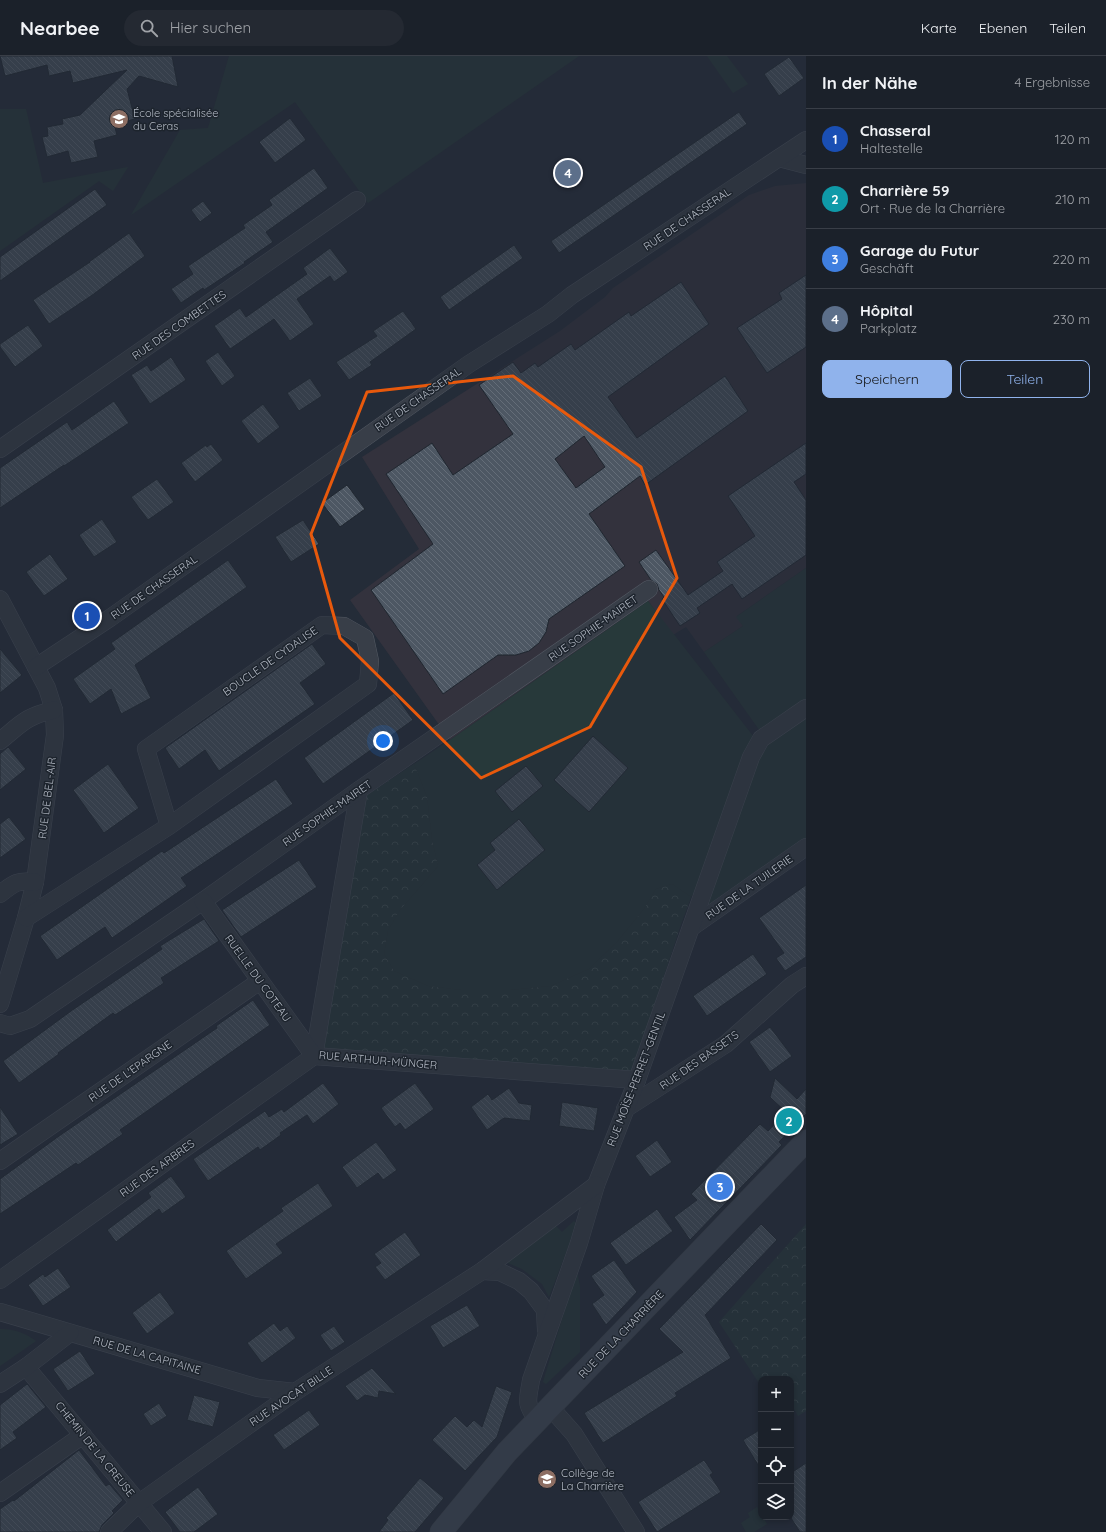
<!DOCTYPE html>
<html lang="de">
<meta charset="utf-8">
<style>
:root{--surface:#1b212a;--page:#242932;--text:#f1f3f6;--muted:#a0a3a8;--line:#393e47;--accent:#90b3ec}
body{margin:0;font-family:Quicksand,sans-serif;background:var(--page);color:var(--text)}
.controls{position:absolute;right:12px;bottom:12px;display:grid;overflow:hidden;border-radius:8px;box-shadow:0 2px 6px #0003}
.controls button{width:36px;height:36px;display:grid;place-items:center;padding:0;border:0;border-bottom:1px solid var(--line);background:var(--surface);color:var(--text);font:20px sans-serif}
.you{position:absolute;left:383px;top:685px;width:14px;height:14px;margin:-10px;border:3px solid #fff;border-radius:50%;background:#1a73e8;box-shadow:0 0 0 6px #1a73e833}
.badge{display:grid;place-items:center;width:26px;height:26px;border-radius:50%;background:var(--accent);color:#fff;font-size:13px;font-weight:700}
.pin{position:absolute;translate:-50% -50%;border:2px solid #fff;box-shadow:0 1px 4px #0006}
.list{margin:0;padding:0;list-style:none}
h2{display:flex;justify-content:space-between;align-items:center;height:52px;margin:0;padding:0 16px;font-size:17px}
h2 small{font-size:13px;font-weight:400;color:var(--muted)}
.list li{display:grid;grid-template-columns:26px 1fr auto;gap:12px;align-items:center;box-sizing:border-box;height:60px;padding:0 16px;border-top:1px solid var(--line)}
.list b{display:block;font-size:15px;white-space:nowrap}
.list p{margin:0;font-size:13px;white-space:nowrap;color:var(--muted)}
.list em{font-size:13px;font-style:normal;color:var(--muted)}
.actions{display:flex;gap:8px;padding:12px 16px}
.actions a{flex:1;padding:9px 0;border:1px solid var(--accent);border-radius:8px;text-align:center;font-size:14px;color:var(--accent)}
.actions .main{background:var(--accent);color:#111}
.icon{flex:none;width:22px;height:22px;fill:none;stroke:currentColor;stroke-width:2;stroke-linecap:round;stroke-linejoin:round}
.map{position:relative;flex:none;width:806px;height:1476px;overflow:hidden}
header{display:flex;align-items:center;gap:24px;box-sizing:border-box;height:56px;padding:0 20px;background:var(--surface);border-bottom:1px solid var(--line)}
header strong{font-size:19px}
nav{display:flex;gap:22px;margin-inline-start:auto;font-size:14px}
.search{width:280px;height:36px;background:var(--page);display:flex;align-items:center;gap:10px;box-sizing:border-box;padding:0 14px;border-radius:22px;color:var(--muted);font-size:15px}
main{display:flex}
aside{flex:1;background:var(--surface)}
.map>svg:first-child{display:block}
.medical{fill:#33323d}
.green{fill:#27393a}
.forest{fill:url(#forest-crowns)}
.building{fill:url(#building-back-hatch);stroke:#1f262f;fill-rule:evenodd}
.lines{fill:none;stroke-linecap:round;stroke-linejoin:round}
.minor-casing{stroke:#535963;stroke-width:18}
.secondary-casing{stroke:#414851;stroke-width:23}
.minor{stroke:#383e48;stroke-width:17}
.secondary{stroke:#464e5b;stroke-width:22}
.marked{fill:none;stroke:#e8590c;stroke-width:3;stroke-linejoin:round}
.labels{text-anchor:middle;stroke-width:3;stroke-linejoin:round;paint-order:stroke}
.poi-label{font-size:11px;fill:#b3b9c4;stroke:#1d242d;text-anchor:start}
.street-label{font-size:11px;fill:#b3b9c4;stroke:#1d242d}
</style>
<header>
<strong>Nearbee</strong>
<div class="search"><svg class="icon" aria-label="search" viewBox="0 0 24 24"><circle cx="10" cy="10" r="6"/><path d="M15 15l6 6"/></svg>Hier suchen</div>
<nav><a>Karte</a><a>Ebenen</a><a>Teilen</a></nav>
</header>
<main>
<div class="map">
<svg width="806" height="1476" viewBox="0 0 806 1476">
<defs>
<pattern id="forest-crowns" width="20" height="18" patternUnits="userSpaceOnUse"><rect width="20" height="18" fill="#27393a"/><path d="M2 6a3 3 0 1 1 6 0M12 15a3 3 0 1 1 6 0" fill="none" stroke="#445455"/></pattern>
<pattern id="building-back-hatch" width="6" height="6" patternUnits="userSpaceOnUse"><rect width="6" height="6" fill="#4d5763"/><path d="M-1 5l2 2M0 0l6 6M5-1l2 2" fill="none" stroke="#646d78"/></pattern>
</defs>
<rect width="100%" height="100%" fill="#242c38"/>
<!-- medical -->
<polygon class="medical" points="806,127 806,512 737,560 743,570 704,596 686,571 673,579 648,545 450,684 350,544 419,493 362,401 560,275 605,241 613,232 749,139 775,130"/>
<!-- green -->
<g class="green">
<polygon points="229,0 579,0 368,147 295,46 131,159 180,74 208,72"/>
<polygon points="707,0 727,0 748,28 733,37"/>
<polygon points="0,53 26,53 43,127 128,111 113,135 99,125 0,195"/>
<polygon points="806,512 806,643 760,675 704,596 743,570 736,561"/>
<polygon points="648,545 753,680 696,835 691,841 672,828 656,833 644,853 617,886 589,913 551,930 510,934 461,934 428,930 394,915 384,898 388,874 400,854 438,810 432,784 427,741 414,708 450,684"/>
<polygon points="806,663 806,784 706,853 756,709 767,690"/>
<polygon points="574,1165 577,1168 549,1241 542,1228 522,1213 508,1207 511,1200 555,1169 562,1176"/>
<polygon points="577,1214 580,1231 580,1296 546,1328 543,1326"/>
<path d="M 0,1273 C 14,1273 25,1277 36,1285 L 0,1310 Z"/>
<polygon points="757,1451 761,1458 761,1461 763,1461 767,1468 754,1476 746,1476 741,1467 750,1461 748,1457"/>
</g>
<!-- forest -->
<g class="forest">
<polygon points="414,708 427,741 432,784 438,810 400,854 388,874 384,898 394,915 428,930 461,934 510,934 551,930 589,913 617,886 644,853 656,833 672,828 691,841 680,871 632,1017 322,993 363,742"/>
<polygon points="806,1168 806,1355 798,1360 791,1347 791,1323 761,1323 761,1330 719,1266"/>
</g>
<!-- building -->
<g class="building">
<polygon points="0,0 172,0 178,31 139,20 127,33 135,63 114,68 117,79 94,85 98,101 71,107 68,95 47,101 42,81 48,80 47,71 63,68 62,63 80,59 127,14 73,27 70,15 49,20 47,9 5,20"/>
<polygon points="789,1 804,22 779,40 764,18"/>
<polygon points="739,56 747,68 559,197 551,185"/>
<polygon points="290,62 306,84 275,107 259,86"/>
<polygon points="314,112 328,132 266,176 273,186 244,206 245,207 204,234 203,232 181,247 171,233 193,218 188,210 245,172 243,169 272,149 269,144"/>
<polygon points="95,133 107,149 0,225 0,201"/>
<polygon points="203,145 212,157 200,166 191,154"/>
<polygon points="129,177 145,200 91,240 49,268 33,244 90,206 89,206"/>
<polygon points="514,189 523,202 449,254 440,241"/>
<polygon points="330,192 348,216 334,226 330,220 297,243 314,268 290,285 274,263 230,293 214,270 240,252 246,261 307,218 303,212"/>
<polygon points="806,219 806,291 767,317 737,272 782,243 779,237"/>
<path d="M 681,226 L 709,268 L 608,341 L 637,382 L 725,320 L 748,355 L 645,429 L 640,420 L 589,458 L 625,510 L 549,563 L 546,576 L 539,587 L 529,595 L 516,599 L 498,599 L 443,638 L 371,534 L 433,488 L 386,418 L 432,387 L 453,419 L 513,378 L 479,329 L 513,306 L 521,317 L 535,307 L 538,311 L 571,288 L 575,294 L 629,256 L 631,260 ZM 584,380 L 605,411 L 576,432 L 555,403 Z"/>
<polygon points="403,255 416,273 370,306 372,309 349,324 336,306 377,280 373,275"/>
<polygon points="28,269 43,290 15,311 0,291 0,288"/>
<polygon points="218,296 235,320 222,330 205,305"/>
<polygon points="171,301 186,324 150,348 131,319 147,309 151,315"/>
<polygon points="310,322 322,340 299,355 287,337"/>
<polygon points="114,345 129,367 64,410 64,409 0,452 0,412 67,366 72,374"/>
<polygon points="263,348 280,371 258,388 241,365"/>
<polygon points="806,387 806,418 794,426 806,444 806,499 742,543 732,528 697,552 700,557 680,570 662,543 664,541 659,534 657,528 651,524 639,506 656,494 688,539 723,515 717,506 755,480 728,440"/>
<polygon points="211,388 223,404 195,426 181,407 206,389 207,391"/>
<polygon points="157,423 174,446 148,464 131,441"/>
<polygon points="347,429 365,453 340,471 322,447"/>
<polygon points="102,463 117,486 94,501 79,479"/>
<polygon points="303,464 319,488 291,506 275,481"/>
<polygon points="50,498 68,523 44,540 26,516"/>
<polygon points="228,504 247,531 135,609 151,642 121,658 111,633 90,648 73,623 115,593 111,587"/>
<polygon points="312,588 326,608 300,627 315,648 219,715 205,694 179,713 165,692"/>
<polygon points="0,593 22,619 0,637"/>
<polygon points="394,637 413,664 323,728 304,702"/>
<polygon points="593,680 628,712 589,756 554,724"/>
<polygon points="8,691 26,713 0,734 0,698"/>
<polygon points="108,708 139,752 104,777 73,734"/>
<polygon points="526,710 543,730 512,756 495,735"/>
<polygon points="276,723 293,748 181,822 187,830 112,882 105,871 57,904 40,880 162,795 164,797"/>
<polygon points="9,761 26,783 0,802 0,768"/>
<polygon points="519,763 545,794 497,834 477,809 495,794 490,787"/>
<polygon points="299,804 317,831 241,881 222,854"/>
<polygon points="806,829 806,901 785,915 776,902 784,897 759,862"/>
<polygon points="204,863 219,885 161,922 164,927 115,959 113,957 58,997 59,998 19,1027 3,1005 71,955 162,893 160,890"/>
<polygon points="753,898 767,918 707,960 693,940"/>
<polygon points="253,944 270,969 120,1074 123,1078 78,1109 76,1107 0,1158 0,1123 59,1080 217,972 216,970"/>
<polygon points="770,971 792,1000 770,1016 749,986"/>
<polygon points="775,1022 797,1043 806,1033 806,1058 779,1086 782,1089 690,1184 674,1161 697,1144 691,1138 760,1068 768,1075 786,1056 770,1041"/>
<polygon points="323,1027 339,1048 313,1068 307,1059 280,1077 281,1079 260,1094 258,1091 208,1125 193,1103 265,1055 269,1061 282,1053 284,1056"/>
<polygon points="415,1027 434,1053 405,1074 400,1067 395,1071 381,1052"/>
<polygon points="509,1032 519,1047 532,1049 530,1065 504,1062 487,1074 471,1051 488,1038 492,1044"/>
<polygon points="562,1046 598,1052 594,1075 559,1070"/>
<polygon points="0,1051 18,1078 0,1089"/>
<polygon points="657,1084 672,1106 650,1121 635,1100"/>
<polygon points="376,1086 397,1114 383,1124 378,1117 357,1132 342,1111"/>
<polygon points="171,1120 186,1141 162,1158 159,1153 116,1186 107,1174 151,1141 148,1137"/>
<polygon points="318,1127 333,1150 276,1188 283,1197 246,1223 226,1195 283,1155 281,1152"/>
<polygon points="657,1153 673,1175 626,1209 610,1187"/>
<polygon points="761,1168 777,1184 705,1259 731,1302 675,1337 677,1340 603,1387 584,1357 683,1296 659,1273"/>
<polygon points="405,1176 421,1199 385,1224 375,1211 381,1207 374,1198"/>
<polygon points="614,1204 637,1236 606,1269 592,1248 604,1239 591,1220"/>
<polygon points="58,1212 71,1231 43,1250 28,1229 43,1218 45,1221"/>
<polygon points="160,1236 175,1257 147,1278 132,1257"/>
<polygon points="467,1249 480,1270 443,1292 430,1270"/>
<polygon points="274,1267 280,1275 287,1270 296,1282 262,1307 247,1287"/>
<polygon points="334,1270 345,1286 331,1295 320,1279"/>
<polygon points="80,1295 95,1318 68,1335 53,1313"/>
<polygon points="372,1312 396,1338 379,1335 378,1342 365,1339 357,1345 345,1330"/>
<polygon points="27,1328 46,1351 13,1376 17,1382 0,1394 0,1349"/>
<polygon points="496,1330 512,1336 497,1381 465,1415 432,1384 455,1360 467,1371 474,1364 482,1371"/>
<polygon points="194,1339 220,1346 213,1371 187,1364"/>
<polygon points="159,1347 167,1360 151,1370 143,1358"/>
<polygon points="309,1354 320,1369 284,1394 273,1379"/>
<polygon points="761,1373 761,1414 743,1384"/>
<polygon points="79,1394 106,1430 109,1428 123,1444 112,1455 114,1457 102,1469 99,1476 0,1476 0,1453 13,1444 14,1445"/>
<polygon points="704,1404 713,1417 710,1419 721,1436 657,1476 638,1446"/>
<polygon points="806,1407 806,1476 800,1476 791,1462 791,1417"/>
<polygon points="420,1422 444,1442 415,1476 379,1476 388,1464 386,1462"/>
<polygon points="198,1431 218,1458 194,1476 180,1476 165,1456"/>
</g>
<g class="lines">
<!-- minor casing -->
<g class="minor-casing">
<g id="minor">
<polyline points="779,102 806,109"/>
<polyline points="0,393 357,144"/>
<polyline points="0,543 47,632 54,654 55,679 35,826 26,862 0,948"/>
<polyline points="36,611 110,562 469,308 548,258 572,239 806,84"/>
<path d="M 0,685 C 21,668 26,660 54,654"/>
<polyline points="359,734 314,1000 637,1024"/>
<path d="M 0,838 C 14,827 17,824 35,826"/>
<polyline points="26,862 169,770 368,628 370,605 365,582 344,570 322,569 146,693 169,770"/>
<polyline points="692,871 806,791"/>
<polyline points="0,967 10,970 30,963 203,845 359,734 649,533"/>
<polyline points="625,1053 726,988 792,929 806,920"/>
<polyline points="0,1105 260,925"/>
<polyline points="482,1215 500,1216 519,1225 531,1235 545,1254 546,1274"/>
<polyline points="0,1224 314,1000 203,845"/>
<polyline points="0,1256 258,1332 295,1336"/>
<polyline points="26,1311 163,1476"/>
<polyline points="0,1328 26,1311 70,1277"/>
<polyline points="551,1352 574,1378 636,1476"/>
<path d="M 538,1365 C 524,1347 528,1344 531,1324 L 579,1187 L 596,1129 L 637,1024 L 751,701 L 761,683 L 806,652"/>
<polyline points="0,1437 83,1379"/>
<polyline points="109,1476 139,1447 295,1336 482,1215 596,1129"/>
</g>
</g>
<!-- secondary casing -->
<g class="secondary-casing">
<polyline id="secondary" points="441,1476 507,1396 806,1085"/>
</g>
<!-- minor -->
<use href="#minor" class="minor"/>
<!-- secondary -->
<use href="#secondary" class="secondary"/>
</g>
<!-- marked area -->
<path d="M0 0H806V1476H0ZM 513,320 L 641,411 L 677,522 L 590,671 L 481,722 L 340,582 L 311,478 L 367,336 Z" fill="#242c38" fill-opacity=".55" fill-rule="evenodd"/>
<path class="marked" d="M 513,320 L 641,411 L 677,522 L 590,671 L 481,722 L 340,582 L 311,478 L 367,336 Z"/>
<!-- icons -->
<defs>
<g id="school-disc" transform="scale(1)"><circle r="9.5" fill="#8d6e63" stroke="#1d242d"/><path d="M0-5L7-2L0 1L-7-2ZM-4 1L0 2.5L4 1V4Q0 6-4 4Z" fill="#fff"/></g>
</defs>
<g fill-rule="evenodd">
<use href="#school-disc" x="119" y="63"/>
<use href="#school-disc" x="547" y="1423"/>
</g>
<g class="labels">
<!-- poi labels -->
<g class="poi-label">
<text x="133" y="61">École spécialisée<tspan x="133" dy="13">du Ceras</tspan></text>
<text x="561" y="1421">Collège de<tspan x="561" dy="13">La Charrière</tspan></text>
</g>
<!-- street labels -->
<g class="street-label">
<text transform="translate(687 163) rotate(-34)" y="4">RUE DE CHASSERAL</text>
<text transform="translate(179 269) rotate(-35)" y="4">RUE DES COMBETTES</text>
<text transform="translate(418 343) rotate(-35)" y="4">RUE DE CHASSERAL</text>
<text transform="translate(154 531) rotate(-35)" y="4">RUE DE CHASSERAL</text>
<text transform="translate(593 572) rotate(-35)" y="4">RUE SOPHIE-MAIRET</text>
<text transform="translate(270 605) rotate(-35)" y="4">BOUCLE DE CYDALISE</text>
<text transform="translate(47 742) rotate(-83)" y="4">RUE DE BEL-AIR</text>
<text transform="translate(327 757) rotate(-35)" y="4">RUE SOPHIE-MAIRET</text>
<text transform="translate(749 831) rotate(-35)" y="4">RUE DE LA TUILERIE</text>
<text transform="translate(258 922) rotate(54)" y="4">RUELLE DU COTEAU</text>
<text transform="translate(378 1004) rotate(5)" y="4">RUE ARTHUR-MÜNGER</text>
<text transform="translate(699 1004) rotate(-35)" y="4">RUE DES BASSETS</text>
<text transform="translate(130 1015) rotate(-35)" y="4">RUE DE L'EPARGNE</text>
<text transform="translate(636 1023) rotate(-69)" y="4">RUE MOÏSE-PERRET-GENTIL</text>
<text transform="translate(157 1112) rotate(-36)" y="4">RUE DES ARBRES</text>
<text transform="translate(621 1278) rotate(-46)" y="4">RUE DE LA CHARRIÈRE</text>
<text transform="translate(147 1299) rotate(16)" y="4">RUE DE LA CAPITAINE</text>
<text transform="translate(291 1340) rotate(-34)" y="4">RUE AVOCAT BILLE</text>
<text transform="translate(95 1393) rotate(51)" y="4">CHEMIN DE LA CREUSE</text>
</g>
</g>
</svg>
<div class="controls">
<button>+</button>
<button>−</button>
<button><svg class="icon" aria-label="locate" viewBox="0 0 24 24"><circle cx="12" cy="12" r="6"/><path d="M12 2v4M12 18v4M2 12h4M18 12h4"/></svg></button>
<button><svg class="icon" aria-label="layers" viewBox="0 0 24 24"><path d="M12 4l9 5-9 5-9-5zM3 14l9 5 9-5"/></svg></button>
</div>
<div class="you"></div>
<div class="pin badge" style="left:87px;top:560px;background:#1a4fb4">1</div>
<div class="pin badge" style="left:789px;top:1065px;background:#0f9aa8">2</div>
<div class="pin badge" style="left:720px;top:1131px;background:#3f7fe0">3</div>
<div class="pin badge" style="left:568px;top:117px;background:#5c6f8a">4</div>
</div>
<aside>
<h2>In der Nähe<small>4 Ergebnisse</small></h2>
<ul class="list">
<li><span class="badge" style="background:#1a4fb4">1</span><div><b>Chasseral</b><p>Haltestelle</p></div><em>120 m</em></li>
<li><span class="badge" style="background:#0f9aa8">2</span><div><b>Charrière 59</b><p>Ort · Rue de la Charrière</p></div><em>210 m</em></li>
<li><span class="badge" style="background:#3f7fe0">3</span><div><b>Garage du Futur</b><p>Geschäft</p></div><em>220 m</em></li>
<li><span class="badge" style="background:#5c6f8a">4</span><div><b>Hôpital</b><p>Parkplatz</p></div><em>230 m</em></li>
</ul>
<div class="actions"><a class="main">Speichern</a><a>Teilen</a></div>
</aside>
</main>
